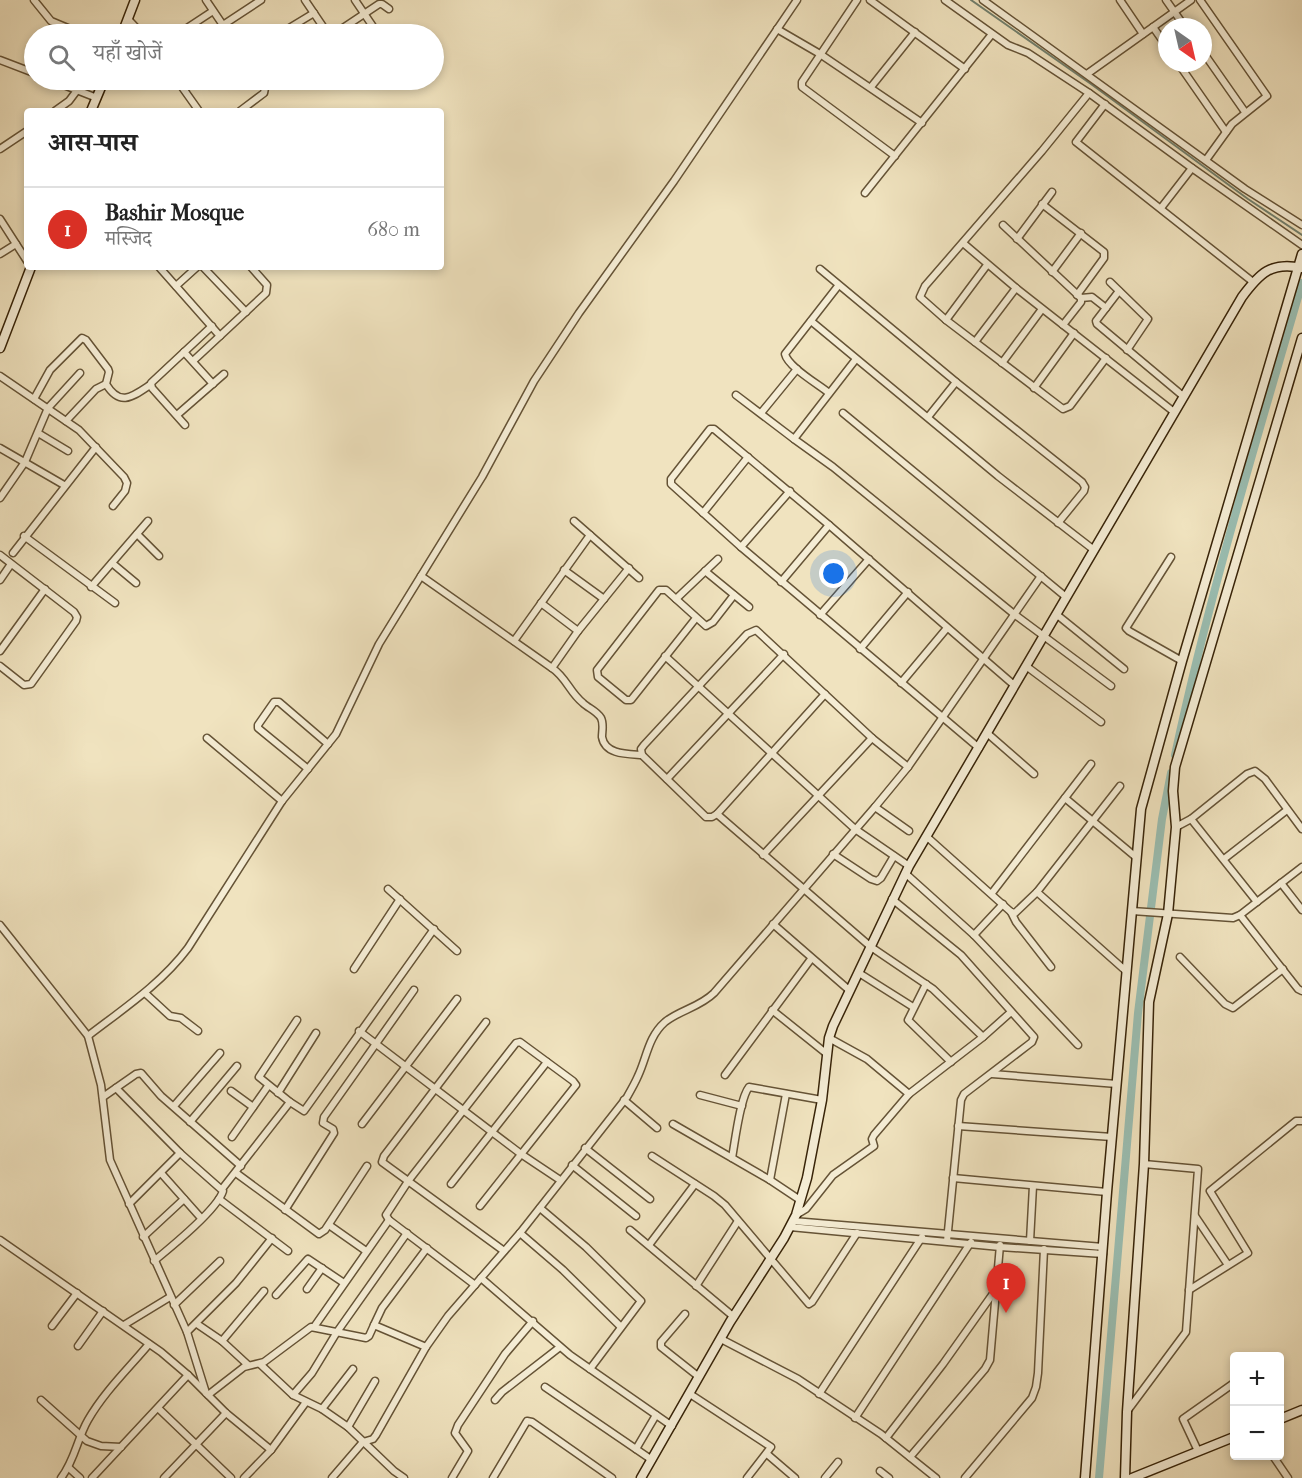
<!DOCTYPE html>
<html lang="hi">
<meta charset="utf-8">
<style>
:root{--surface:#fff;--page:#f6f6f6;--text:#222;--muted:#767676;--line:#e0e0e0;--accent:#d93025}
body{margin:0;font-family:"IM FELL French Canon","Noto Serif Devanagari",serif;background:var(--page);color:var(--text)}
.controls{position:absolute;right:18px;bottom:18px;display:grid;overflow:hidden;border-radius:6px;box-shadow:0 3px 9px #0003}
.controls button{width:54px;height:54px;display:grid;place-items:center;padding:0;border:0;border-bottom:2px solid var(--line);background:var(--surface);color:var(--text);font:30px sans-serif}
.compass{position:absolute;left:1158px;top:18px;width:54px;height:54px;border-radius:50%;background:var(--surface);box-shadow:0 3px 9px #0003;rotate:146deg}
.you{position:absolute;left:834px;top:574px;width:21px;height:21px;margin:-15px;border:4px solid #fff;border-radius:50%;background:#1a73e8;box-shadow:0 0 0 9px #1a73e833}
.badge{display:grid;place-items:center;width:39px;height:39px;border-radius:50%;background:var(--accent);color:#fff;font-size:20px;font-weight:700}
.pin{position:absolute;translate:-50% -50px;filter:drop-shadow(0 2px 3px #0008)}
.pin::after{content:'';position:absolute;top:32px;width:21px;height:18px;background:inherit;clip-path:polygon(0 0,100% 0,50% 100%)}
.list{margin:0;padding:0;list-style:none}
h2{display:flex;justify-content:space-between;align-items:center;height:78px;margin:0;padding:0 24px;font-size:26px}
h2 small{font-size:20px;font-weight:400;color:var(--muted)}
.list li{display:grid;grid-template-columns:39px 1fr auto;gap:18px;align-items:center;box-sizing:border-box;height:84px;padding:0 24px;border-top:2px solid var(--line)}
.list b{display:block;font-size:22px;white-space:nowrap}
.list p{margin:0;font-size:20px;white-space:nowrap;color:var(--muted)}
.list em{font-size:20px;font-style:normal;color:var(--muted)}
.icon{flex:none;width:33px;height:33px;fill:none;stroke:currentColor;stroke-width:2;stroke-linecap:round;stroke-linejoin:round}
.map{position:relative;flex:none;width:1302px;height:1478px;overflow:hidden}
.search{position:absolute;background:var(--surface);box-shadow:0 3px 9px #0003;left:24px;top:24px;width:420px;height:66px;display:flex;align-items:center;gap:15px;box-sizing:border-box;padding:0 21px;border-radius:33px;color:var(--muted);font-size:22px}
.panel{position:absolute;background:var(--surface);box-shadow:0 3px 9px #0003;left:24px;top:108px;width:420px;height:162px;border-radius:6px}
.map>svg:first-child{display:block}
.lines{fill:none;stroke-linecap:round;stroke-linejoin:round}
.stream{stroke:#72806e;stroke-width:2}
.canal{stroke:#9abeb2;stroke-width:8}
.street-casing{stroke:#655336;stroke-width:9}
.secondary-casing{stroke:#372308;stroke-width:11}
.street{stroke:#f5edd5;stroke-width:6}
.secondary{stroke:#f5edd5;stroke-width:8}
</style>
<div class="map">
<svg width="1302" height="1478" viewBox="0 0 1302 1478">
<rect width="100%" height="100%" fill="#f0e3bf"/>
<filter id="stains"><feTurbulence type="fractalNoise" baseFrequency=".00333" numOctaves="4"/><feColorMatrix values="0 0 0 0 .2 0 0 0 0 .09 0 0 0 0 .02 0 0 0 .5 -.17"/></filter>
<radialGradient id="worn" r=".72"><stop offset=".6" stop-color="#630" stop-opacity="0"/><stop offset="1" stop-color="#630" stop-opacity=".3"/></radialGradient>
<g class="lines">
<!-- stream -->
<polyline class="stream" points="971,0 1091,84 1248,199 1302,235"/>
<!-- canal -->
<g class="canal">
<path d="M 1175,755 C 1209,595 1257,439 1302,283"/>
<polyline points="1099,1478 1138,1013 1162,819 1171,773"/>
</g>
<!-- street casing -->
<g class="street-casing">
<g id="street">
<polyline points="34,0 51,21 82,34"/>
<polyline points="206,0 229,34"/>
<polyline points="305,0 328,34"/>
<polyline points="355,0 378,34"/>
<polyline points="857,0 802,82 802,87 895,156"/>
<polyline points="870,0 965,69"/>
<polyline points="945,0 1008,45 1028,53 1089,93 1192,168 1302,245"/>
<polyline points="983,0 1245,189 1302,225"/>
<polyline points="1120,0 1143,34"/>
<polyline points="1166,0 1185,27"/>
<polyline points="1200,0 1267,96 1232,124 1206,160"/>
<polyline points="128,19 142,34"/>
<polyline points="223,25 261,0"/>
<polyline points="1153,27 1167,47"/>
<polyline points="777,29 820,54 922,123"/>
<polyline points="281,33 314,13"/>
<polyline points="178,34 213,11"/>
<polyline points="334,34 379,4 382,4 389,9"/>
<polyline points="1203,52 1245,112"/>
<polyline points="0,60 34,73"/>
<polyline points="1178,63 1226,132"/>
<polyline points="1087,74 1191,0"/>
<polyline points="51,80 97,98"/>
<polyline points="177,80 199,111"/>
<polyline points="871,87 915,32"/>
<polyline points="184,89 197,80"/>
<polyline points="1089,93 1042,151 925,286 920,297 946,320 1063,409 1070,406 1106,358"/>
<polyline points="1105,104 1076,142 1253,282"/>
<polyline points="55,111 69,101 78,89"/>
<polyline points="240,111 264,93 265,88 260,80"/>
<polyline points="0,149 27,131"/>
<polyline points="865,193 992,34"/>
<polyline points="1042,204 1104,252 1104,258 1077,295"/>
<polyline points="1161,208 1192,168"/>
<polyline points="0,219 27,261"/>
<polyline points="1003,225 1081,298 1081,302 1063,325"/>
<polyline points="1017,239 1052,192"/>
<polyline points="963,243 1016,288 1174,412"/>
<polyline points="0,254 16,244"/>
<polyline points="159,267 220,336"/>
<polyline points="203,267 246,312"/>
<polyline points="820,269 956,382 1082,482 1085,487 1084,491 1058,523"/>
<polyline points="1052,272 1081,233"/>
<polyline points="1110,282 1148,319 1127,350"/>
<polyline points="176,286 197,267"/>
<polyline points="1119,291 1096,321 1097,324 1183,396"/>
<polyline points="1081,298 1092,297 1106,308"/>
<polyline points="946,320 987,265"/>
<polyline points="811,321 998,476 1094,550"/>
<polyline points="975,342 1016,288"/>
<polyline points="184,352 213,384"/>
<polyline points="856,359 794,439 833,467 1014,614 1111,686"/>
<polyline points="193,361 266,293 267,285 251,267"/>
<polyline points="1002,363 1042,309"/>
<polyline points="0,376 79,430 124,477 127,483 125,491 113,506"/>
<polyline points="1034,388 1074,333"/>
<path d="M 829,393 C 818,384 788,367 785,354 L 838,286"/>
<polyline points="736,395 794,439"/>
<path d="M 34,399 L 50,370 L 82,338 L 86,340 L 108,369 L 109,372 L 106,384 C 120,407 132,397 150,385"/>
<polyline points="761,413 797,369"/>
<polyline points="843,413 1066,597"/>
<polyline points="177,415 224,374"/>
<polyline points="928,417 956,382"/>
<polyline points="66,421 96,389 106,384"/>
<polyline points="185,425 152,388 151,383 212,326"/>
<polyline points="38,433 68,451"/>
<polyline points="0,448 64,485"/>
<polyline points="0,498 25,462 48,408 80,373"/>
<polyline points="703,513 748,457"/>
<polyline points="574,521 639,578"/>
<polyline points="137,534 159,556"/>
<polyline points="24,536 115,603"/>
<polyline points="741,547 790,491"/>
<polyline points="13,553 96,447"/>
<polyline points="0,555 74,612 77,617 76,621 31,684 24,685 0,666"/>
<polyline points="1171,557 1126,628 1129,631 1182,661"/>
<polyline points="112,563 136,583"/>
<path d="M 629,568 L 578,631 L 552,668 C 566,677 570,693 583,703 C 588,708 597,711 601,718 C 604,724 602,731 602,737 C 605,755 628,754 642,755 L 706,817 L 712,817 L 717,814 L 825,694"/>
<polyline points="564,570 604,599"/>
<polyline points="705,571 749,607"/>
<polyline points="421,576 552,668"/>
<polyline points="0,580 11,564"/>
<polyline points="781,582 829,525"/>
<polyline points="91,587 148,521"/>
<polyline points="676,599 718,559"/>
<polyline points="541,603 578,631"/>
<polyline points="1056,614 1124,669"/>
<polyline points="820,615 869,559"/>
<polyline points="696,618 631,700 626,700 598,677 597,670 659,590 666,590 706,626 713,622 734,595"/>
<polyline points="514,641 590,535"/>
<polyline points="860,649 908,592"/>
<polyline points="0,651 45,589"/>
<polyline points="665,656 855,829 909,866"/>
<polyline points="1026,666 1101,722"/>
<polyline points="901,683 947,628"/>
<polyline points="987,733 1034,774"/>
<polyline points="207,738 282,801"/>
<polyline points="979,748 741,547 671,484 671,479 710,429 714,429 829,525 1014,685"/>
<polyline points="642,755 641,749 644,745 747,634 756,630 872,738 908,767"/>
<polyline points="308,769 258,728 258,725 274,702 279,702 328,744"/>
<polyline points="667,779 784,654"/>
<polyline points="1065,798 1137,858"/>
<polyline points="875,807 909,831"/>
<polyline points="717,814 871,947 933,989 983,1037"/>
<polyline points="1191,819 1257,902"/>
<polyline points="1176,827 1191,819 1247,774 1255,771 1265,779 1302,829"/>
<polyline points="926,836 1011,912 1015,913 1037,892 1120,786"/>
<polyline points="833,854 871,879 877,881 881,878 894,856"/>
<polyline points="763,855 872,738"/>
<polyline points="1224,859 1287,810"/>
<polyline points="905,873 974,935 1078,1045"/>
<polyline points="1281,883 1302,910"/>
<polyline points="388,889 457,951"/>
<polyline points="1037,892 1127,972"/>
<polyline points="992,893 1091,764"/>
<polyline points="892,899 961,955 1034,1037 1032,1042 964,1094 961,1100 947,1241"/>
<polyline points="1132,911 1233,918 1240,915 1302,867"/>
<polyline points="1011,912 1016,922 1051,967"/>
<polyline points="1240,915 1298,989 1302,991"/>
<polyline points="773,924 849,990"/>
<polyline points="0,925 88,1036 101,1085 110,1160 187,1332 206,1393"/>
<polyline points="974,935 1003,904"/>
<polyline points="1180,957 1225,1004 1233,1008 1283,969"/>
<polyline points="354,969 400,899"/>
<polyline points="859,973 913,1007"/>
<polyline points="926,984 908,1020 951,1062"/>
<polyline points="145,993 170,1016 181,1018 198,1031"/>
<polyline points="772,1010 827,1054"/>
<polyline points="297,1020 259,1077 290,1102 304,1111 434,929"/>
<polyline points="486,1022 384,1156 382,1162 504,1251"/>
<polyline points="359,1031 521,1154 560,1180"/>
<path d="M 88,1036 C 123,1009 161,984 188,948 L 282,801 L 336,734 L 379,644 L 482,477 L 534,381 L 579,313 L 674,181 L 797,0"/>
<polyline points="829,1038 867,1059 909,1094"/>
<polyline points="992,1074 1117,1084"/>
<polyline points="725,1075 811,959"/>
<path d="M 116,1088 L 180,1153 L 223,1191 C 217,1210 171,1247 154,1261"/>
<polyline points="231,1091 253,1107"/>
<polyline points="278,1093 316,1033"/>
<polyline points="700,1095 742,1106"/>
<polyline points="103,1097 136,1074 141,1073 161,1096 241,1166"/>
<polyline points="624,1100 657,1128"/>
<polyline points="174,1106 220,1053"/>
<polyline points="190,1122 237,1066"/>
<polyline points="362,1124 457,999"/>
<polyline points="673,1124 770,1180 800,1200"/>
<polyline points="958,1126 1112,1137"/>
<polyline points="232,1137 268,1086"/>
<polyline points="585,1148 650,1199"/>
<polyline points="652,1156 714,1196 725,1205 809,1304 812,1302 857,1233"/>
<path d="M 732,1158 C 735,1142 740,1098 749,1087 L 822,1100"/>
<polyline points="572,1165 636,1216"/>
<polyline points="161,1173 201,1218"/>
<polyline points="236,1173 319,1234 325,1230 367,1166"/>
<polyline points="953,1178 1107,1192"/>
<polyline points="770,1180 786,1094"/>
<polyline points="451,1184 547,1062"/>
<polyline points="222,1189 290,1102"/>
<polyline points="219,1199 288,1251"/>
<polyline points="129,1204 180,1153"/>
<polyline points="540,1208 586,1247 641,1301 590,1369"/>
<polyline points="285,1210 334,1133 333,1129 323,1123 324,1117 414,990"/>
<polyline points="796,1215 806,1209 833,1175 874,1146 872,1139 874,1135 909,1094 983,1037 1011,1012"/>
<polyline points="1195,1216 1228,1265"/>
<polyline points="793,1221 1103,1247"/>
<polyline points="329,1225 366,1251"/>
<polyline points="790,1227 1000,1247 1103,1254"/>
<polyline points="630,1230 734,1317"/>
<polyline points="520,1233 563,1270 621,1327"/>
<polyline points="143,1237 184,1199"/>
<polyline points="0,1240 161,1352 188,1375 226,1413 271,1450"/>
<polyline points="1030,1241 1033,1186"/>
<polyline points="649,1245 695,1184"/>
<polyline points="481,1278 570,1355 672,1426"/>
<polyline points="475,1285 389,1220 386,1215 409,1180 516,1043 520,1042 573,1081 576,1085 480,1206"/>
<polyline points="696,1286 738,1221"/>
<polyline points="307,1289 322,1268"/>
<polyline points="1189,1290 1248,1253 1210,1191 1296,1121 1302,1121"/>
<polyline points="276,1295 308,1259 344,1283"/>
<polyline points="174,1305 220,1261"/>
<polyline points="685,1314 661,1342 661,1347 699,1377"/>
<polyline points="197,1324 222,1341 248,1365"/>
<polyline points="124,1325 170,1297"/>
<polyline points="374,1325 382,1308 427,1248"/>
<polyline points="52,1326 77,1293"/>
<polyline points="314,1327 389,1220"/>
<polyline points="187,1332 236,1283 272,1238"/>
<polyline points="721,1339 798,1379 881,1434 936,1478"/>
<polyline points="222,1341 264,1291"/>
<polyline points="78,1346 103,1311"/>
<polyline points="260,1364 293,1395 322,1409 348,1427 394,1471 404,1478"/>
<polyline points="545,1387 652,1460"/>
<polyline points="690,1394 771,1447 747,1478"/>
<polyline points="819,1394 922,1237"/>
<path d="M 208,1395 L 244,1367 L 264,1362 L 311,1327 L 366,1338 L 369,1336 L 374,1325 L 426,1347 L 448,1316 L 520,1233 L 627,1097 C 631,1090 635,1083 638,1076 C 647,1057 648,1037 665,1022 C 680,1010 700,1007 714,993 L 875,807 L 908,767 L 1041,576"/>
<polyline points="293,1395 312,1373 337,1332 407,1233"/>
<polyline points="41,1400 87,1441 101,1446 121,1447"/>
<polyline points="495,1400 502,1392 560,1347"/>
<polyline points="158,1408 231,1478"/>
<polyline points="322,1409 353,1369"/>
<polyline points="1128,1410 1186,1332 1198,1169 1144,1164"/>
<polyline points="855,1418 971,1242"/>
<polyline points="348,1427 375,1381"/>
<polyline points="886,1438 943,1364 997,1288"/>
<polyline points="636,1449 656,1415"/>
<polyline points="1198,1451 1183,1419 1234,1383"/>
<polyline points="767,1454 795,1478"/>
<polyline points="1273,1456 1288,1478"/>
<polyline points="910,1457 985,1369 990,1360 1000,1245"/>
<polyline points="69,1468 80,1478"/>
<polyline points="880,1471 889,1478"/>
<path d="M 61,1478 C 75,1460 77,1439 88,1420 C 104,1392 128,1369 149,1344"/>
<polyline points="92,1478 188,1375"/>
<polyline points="164,1478 226,1413"/>
<polyline points="244,1478 271,1450 306,1402"/>
<polyline points="332,1478 363,1442 373,1439 376,1435 426,1347"/>
<polyline points="452,1478 468,1451 455,1433 458,1425 505,1354 533,1321"/>
<polyline points="493,1478 527,1421 532,1422 612,1478"/>
<polyline points="825,1478 838,1462"/>
<polyline points="965,1478 1032,1398 1036,1387 1038,1373 1044,1249"/>
</g>
</g>
<!-- secondary casing -->
<g class="secondary-casing">
<g id="secondary">
<polyline points="122,34 135,0"/>
<polyline points="91,111 104,80"/>
<polyline points="0,348 31,267"/>
<polyline points="1280,1419 1302,1410"/>
<path d="M 641,1478 L 730,1322 L 784,1238 L 796,1215 L 807,1178 L 822,1100 L 829,1038 L 833,1026 L 909,866 L 1242,297 C 1259,274 1271,261 1302,268"/>
<polyline points="1085,1478 1107,1192 1141,809 1182,661 1302,254"/>
<polyline points="1125,1478 1127,1412 1144,1164 1149,1002 1168,914 1176,827 1173,791 1175,767 1302,338"/>
<polyline points="1132,1478 1234,1437"/>
</g>
</g>
<!-- street -->
<use href="#street" class="street"/>
<!-- secondary -->
<use href="#secondary" class="secondary"/>
</g>
<rect width="100%" height="100%" filter="url(#stains)"/>
<rect width="100%" height="100%" fill="url(#worn)"/>
</svg>
<div class="controls">
<button>+</button>
<button>−</button>
</div>
<svg class="compass" viewBox="-18 -18 36 36"><path d="M0-13l5 13h-10z" fill="#e53935"/><path d="M0 13l5-13h-10z" fill="#767676"/></svg>
<div class="you"></div>
<div class="pin badge" style="left:1006px;top:1313px">1</div>
<div class="search"><svg class="icon" aria-label="search" viewBox="0 0 24 24"><circle cx="10" cy="10" r="6"/><path d="M15 15l6 6"/></svg>यहाँ खोजें</div>
<section class="panel">
<h2>आस-पास<small></small></h2>
<ul class="list">
<li><span class="badge">1</span><div><b>Bashir Mosque</b><p>मस्जिद</p></div><em>680 m</em></li>
</ul>
</section>
</div>
